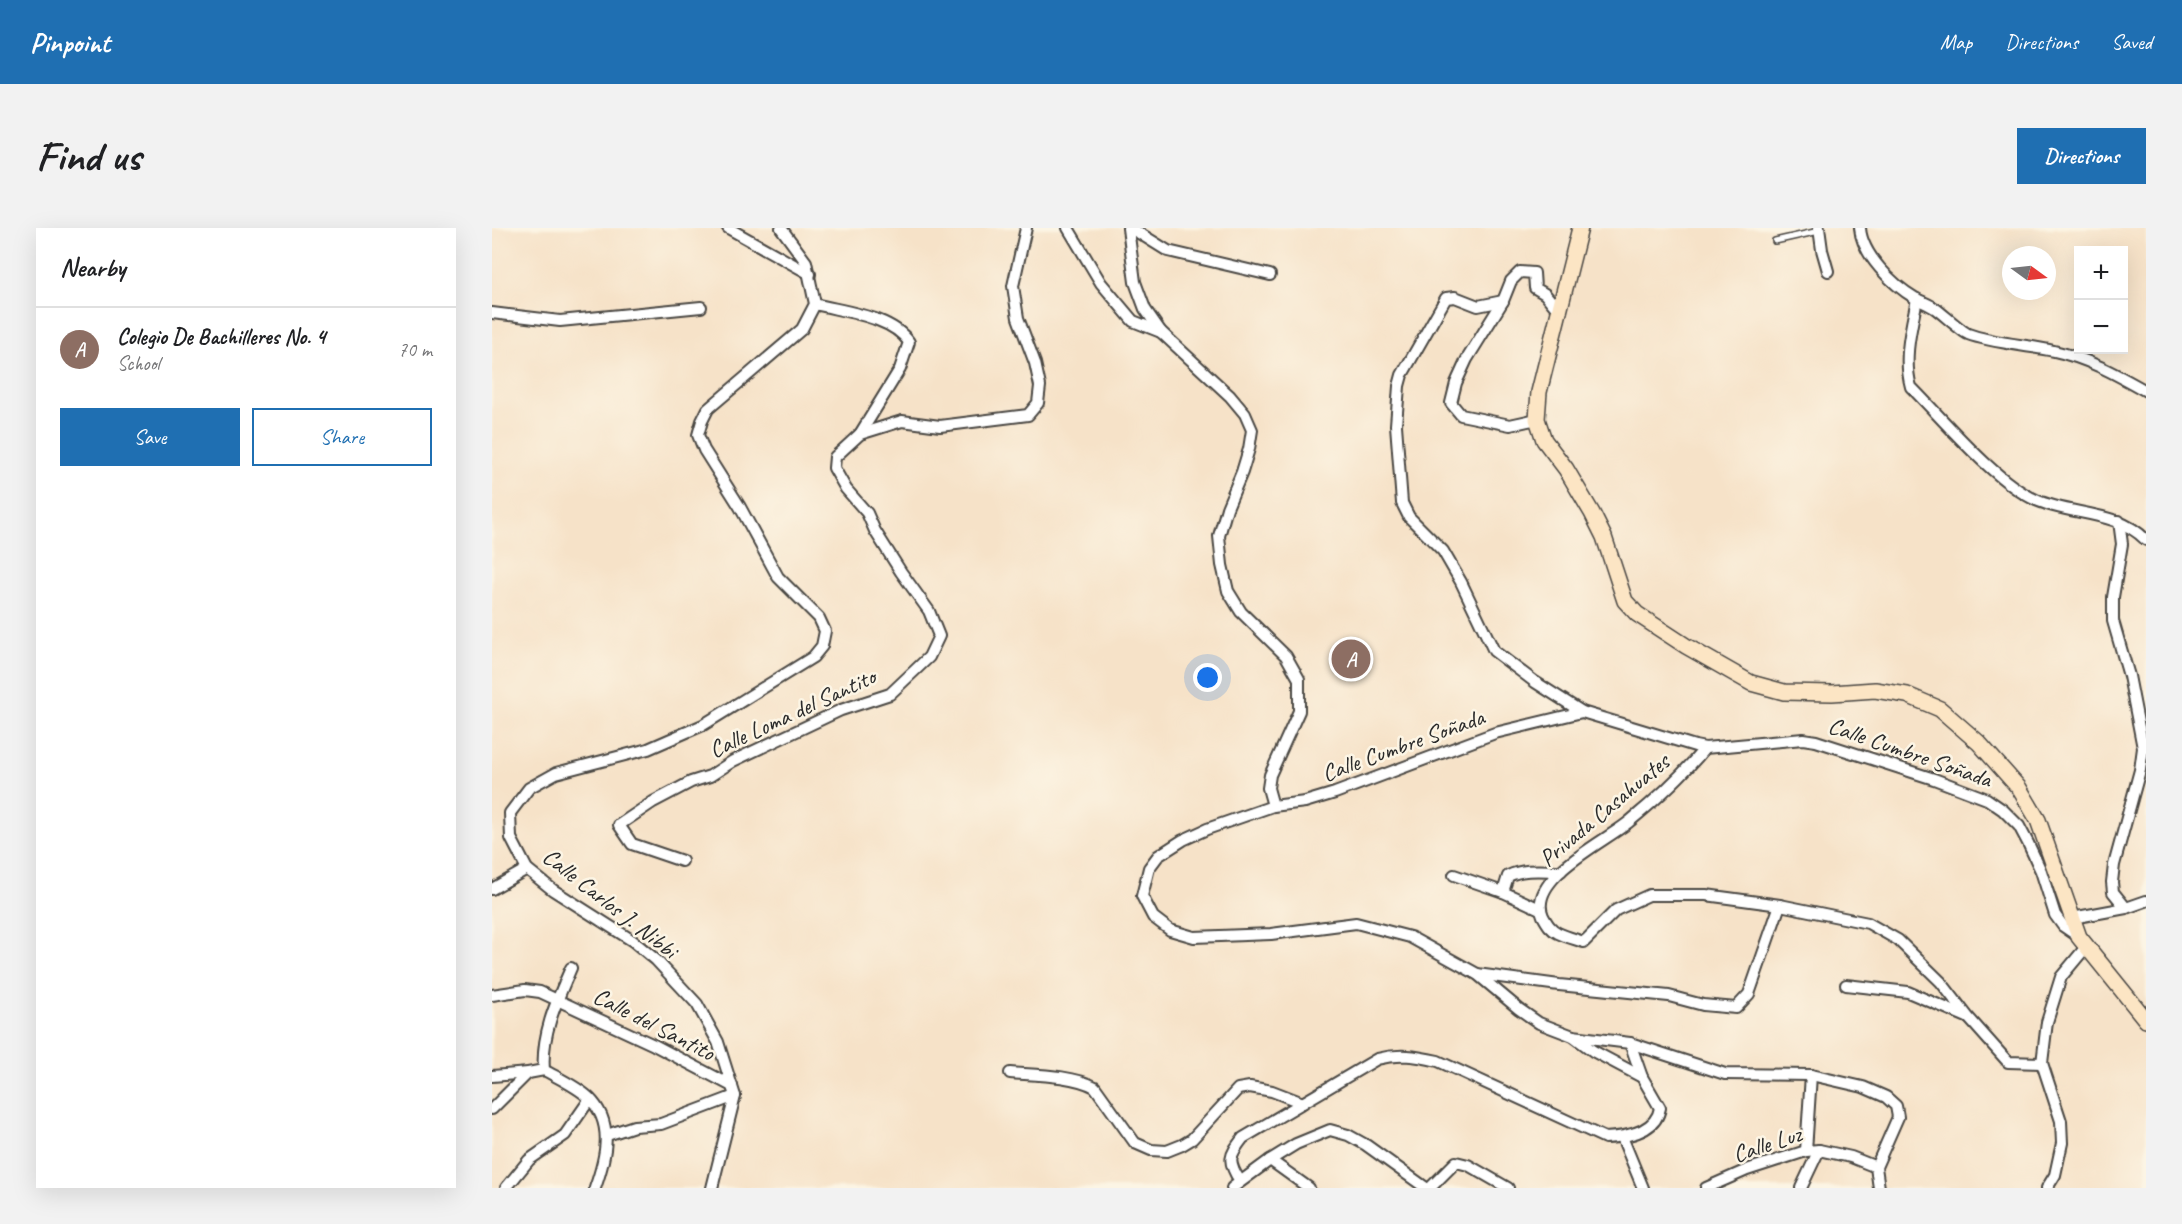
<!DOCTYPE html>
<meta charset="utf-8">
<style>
:root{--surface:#fff;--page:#f2f2f2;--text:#202124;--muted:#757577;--line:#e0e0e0;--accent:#1f6fb2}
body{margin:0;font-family:Caveat,sans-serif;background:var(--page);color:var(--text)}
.controls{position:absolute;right:18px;top:18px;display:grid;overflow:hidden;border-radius:0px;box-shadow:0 6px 24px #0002}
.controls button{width:54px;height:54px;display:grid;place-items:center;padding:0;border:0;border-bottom:2px solid var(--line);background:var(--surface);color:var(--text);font:30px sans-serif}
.compass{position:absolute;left:1510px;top:18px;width:54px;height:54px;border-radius:50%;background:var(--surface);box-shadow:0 6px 24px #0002;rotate:105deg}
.you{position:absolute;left:716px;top:450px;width:21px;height:21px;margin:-15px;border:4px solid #fff;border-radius:50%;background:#1a73e8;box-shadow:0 0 0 9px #1a73e833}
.badge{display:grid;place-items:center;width:39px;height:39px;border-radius:50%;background:var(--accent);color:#fff;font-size:20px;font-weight:700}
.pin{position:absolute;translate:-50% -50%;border:3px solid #fff;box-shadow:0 2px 6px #0006}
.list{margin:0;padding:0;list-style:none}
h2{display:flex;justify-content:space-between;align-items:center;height:78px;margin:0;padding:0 24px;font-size:26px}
h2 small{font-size:20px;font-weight:400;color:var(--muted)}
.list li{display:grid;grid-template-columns:39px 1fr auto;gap:18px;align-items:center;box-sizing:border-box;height:84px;padding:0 24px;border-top:2px solid var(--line)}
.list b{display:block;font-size:22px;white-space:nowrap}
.list p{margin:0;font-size:20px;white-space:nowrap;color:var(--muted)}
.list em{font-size:20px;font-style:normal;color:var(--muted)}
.actions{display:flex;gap:12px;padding:18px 24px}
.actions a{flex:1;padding:14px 0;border:2px solid var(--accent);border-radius:0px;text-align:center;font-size:21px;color:var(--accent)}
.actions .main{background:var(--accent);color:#fff}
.map{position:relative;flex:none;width:1654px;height:960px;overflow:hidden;border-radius:0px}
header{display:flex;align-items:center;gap:36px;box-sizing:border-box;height:84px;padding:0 30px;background:var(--accent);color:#fff}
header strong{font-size:28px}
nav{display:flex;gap:33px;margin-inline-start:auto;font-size:21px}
.intro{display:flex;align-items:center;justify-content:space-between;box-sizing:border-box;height:144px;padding:0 36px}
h1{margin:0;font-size:42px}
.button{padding:15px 27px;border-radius:0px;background:var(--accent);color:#fff;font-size:21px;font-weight:700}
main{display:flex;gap:36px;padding:0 36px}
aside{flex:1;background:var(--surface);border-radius:0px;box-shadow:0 6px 24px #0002}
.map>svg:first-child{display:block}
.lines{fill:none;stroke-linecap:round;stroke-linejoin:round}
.service-casing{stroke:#494643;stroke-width:8}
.minor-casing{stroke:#494643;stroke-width:14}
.secondary-casing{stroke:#494643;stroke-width:18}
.service{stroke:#fff;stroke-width:5}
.minor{stroke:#fff;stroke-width:10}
.secondary{stroke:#fce5c4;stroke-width:15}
.labels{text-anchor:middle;stroke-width:5;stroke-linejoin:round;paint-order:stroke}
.street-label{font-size:24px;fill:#2b2b2b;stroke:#fcf5e5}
</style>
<header>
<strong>Pinpoint</strong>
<nav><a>Map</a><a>Directions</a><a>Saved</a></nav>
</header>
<div class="intro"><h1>Find us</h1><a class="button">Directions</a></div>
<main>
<aside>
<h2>Nearby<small></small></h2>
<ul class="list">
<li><span class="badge" style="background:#8d6e63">A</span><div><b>Colegio De Bachilleres No. 4</b><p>School</p></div><em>70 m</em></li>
</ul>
<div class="actions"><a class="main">Save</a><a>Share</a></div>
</aside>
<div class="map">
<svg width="1654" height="960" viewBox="0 0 1654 960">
<rect width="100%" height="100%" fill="#fcf5e5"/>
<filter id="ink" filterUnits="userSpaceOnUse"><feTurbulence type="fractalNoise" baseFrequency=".0167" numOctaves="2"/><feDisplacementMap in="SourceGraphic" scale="12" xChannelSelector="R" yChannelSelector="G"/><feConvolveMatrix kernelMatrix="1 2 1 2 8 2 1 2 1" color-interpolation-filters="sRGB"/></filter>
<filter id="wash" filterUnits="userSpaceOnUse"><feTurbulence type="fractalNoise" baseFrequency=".008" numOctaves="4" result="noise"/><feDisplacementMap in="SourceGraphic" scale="24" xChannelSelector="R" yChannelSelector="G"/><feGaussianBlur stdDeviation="1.35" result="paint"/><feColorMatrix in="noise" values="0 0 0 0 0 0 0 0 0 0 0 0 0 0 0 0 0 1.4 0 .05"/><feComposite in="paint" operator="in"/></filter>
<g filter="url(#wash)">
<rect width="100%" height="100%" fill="#f6e2c8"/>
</g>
<g filter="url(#ink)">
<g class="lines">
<!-- service casing -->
<g class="service-casing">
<polyline id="service" points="1283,13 1327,3"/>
</g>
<!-- minor casing -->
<g class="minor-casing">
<g id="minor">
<polyline points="236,0 318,46"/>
<polyline points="576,0 609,55 641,93 669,104"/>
<polyline points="636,0 643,54 653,81 669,104 738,168 753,186 760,202 757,221 750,244 735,280 727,308 730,337 736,363 749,384 794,428 807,451 807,483 778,547 776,560 781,578"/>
<polyline points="639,0 676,23 778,47"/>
<polyline points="1327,0 1330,22 1336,43"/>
<path d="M 1368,0 C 1370,27 1401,57 1423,70 C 1430,74 1437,76 1444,81 C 1451,86 1469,103 1476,106 C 1500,115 1536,117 1562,123 C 1595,130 1624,146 1654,163"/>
<path d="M 1425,71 C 1419,101 1411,130 1419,159 C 1452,192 1503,254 1544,272 C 1580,288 1625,282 1654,312"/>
<polyline points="1011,73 986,78 963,69 954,70 910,147 907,158 904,197 910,275 917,289 951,323 969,354 1002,423 1043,454 1090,484 1203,518 1213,520 1311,511 1324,513 1442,551 1495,571 1511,582 1527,598 1536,615 1549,643 1563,687 1571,698 1587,709"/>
<path d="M 323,76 C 353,84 399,88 417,114 L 408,141 L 368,206"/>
<polyline points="0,85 68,93 209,79"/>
<polyline points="1045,191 1018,197 969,187 959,175 964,155 975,131 1011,73 1019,53 1028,44 1042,45 1043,60 1053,66 1062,77 1068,79"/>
<polyline points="1627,293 1630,316 1621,369 1621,393 1637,448 1651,520 1648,542 1622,637 1620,654 1621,664 1634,680"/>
<polyline points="1090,484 1003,505 843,565 813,574 781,578 715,601 691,612 666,628 657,640 650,668 661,689 678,702 702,709 779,706 864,695 918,709 985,746 1027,781 1047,795 1081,808 1101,823 1150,849"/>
<path d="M 1213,520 C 1190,548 1166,570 1138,593 C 1115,613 1034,650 1051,688 C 1055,695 1058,701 1066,705 C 1074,709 1083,711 1092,714 L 1124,682 L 1157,667 L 1214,667 L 1288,677 L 1376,695 L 1406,712 L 1449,754 L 1476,789 L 1516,834 L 1550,835"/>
<polyline points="190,633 140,616 127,597 161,574 199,554 218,548 241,533 349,482 398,466 437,429 447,408 437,383 409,344 383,303 375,285 354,261 342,240 343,229 368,206 410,193 448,198 536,187 546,175 548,158 543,135 526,90 521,58 534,0"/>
<polyline points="962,647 1011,664 1048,681"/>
<polyline points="0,661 35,641"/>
<path d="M 1011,664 L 1016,648 C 1033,640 1051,643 1069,643"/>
<polyline points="1580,690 1634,680 1654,673"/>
<polyline points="985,746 1067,757 1177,768 1211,777 1244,780 1257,766 1288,677"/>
<polyline points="1354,757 1416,764 1475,789"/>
<polyline points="0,767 33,762 48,764 162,817 240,858"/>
<polyline points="1081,808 1138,815 1233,846 1319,847 1371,859 1394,869 1404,878 1406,889 1384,939 1387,960"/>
<path d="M 52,842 C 49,806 65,772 79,740"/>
<path d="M 518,845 C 543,847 581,847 603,859 L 643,915 L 659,922 L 675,923 L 690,917 L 700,911 L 746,861 L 758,859 L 780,863 L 811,875"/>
<path d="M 0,848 L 36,845 L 52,842 C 66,850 84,858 96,869 C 123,894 114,929 103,960"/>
<polyline points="0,881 36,845"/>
<polyline points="115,907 142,898 169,896 243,868"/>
<polyline points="1130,909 1151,960"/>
<polyline points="1314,923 1319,847"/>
<polyline points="778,932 817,960"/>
<path d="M 748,953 C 735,933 737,928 751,910 L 885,831 C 907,825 924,828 946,833 L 1113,910 C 1134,909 1164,904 1168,880 L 1150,849 L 1138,815"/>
<polyline points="14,960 37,932 73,907 98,871"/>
<polyline points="220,960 243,868 226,814 205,776 164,732 141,713 61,662 35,641 19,610 18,585 37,560 64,545 156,521 211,497 321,429 330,418 333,403 327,390 286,349 248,279 212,222 206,207 210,193 216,181 310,101 323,76 314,34 289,0"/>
<polyline points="740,960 778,932 804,916 838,902 856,907 874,917 934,960"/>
<polyline points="938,960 964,934 976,937 1016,960"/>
<polyline points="1214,960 1255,942 1314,923 1327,922 1359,929 1384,939"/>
<polyline points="1309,960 1327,922"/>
<polyline points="1555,960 1563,947 1570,915 1569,893 1550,835 1555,794 1569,749 1594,719"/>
</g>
</g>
<!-- secondary casing -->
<g class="secondary-casing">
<polyline id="secondary" points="1088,0 1047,164 1045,191 1052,212 1074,241 1100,285 1112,309 1133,373 1145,386 1194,418 1259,455 1292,464 1340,465 1383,462 1415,467 1448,481 1487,515 1527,560 1546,592 1587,709 1654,792"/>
</g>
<!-- service -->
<use href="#service" class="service"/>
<!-- minor -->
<use href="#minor" class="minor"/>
<!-- secondary -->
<use href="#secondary" class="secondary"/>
</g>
</g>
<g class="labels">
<!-- street labels -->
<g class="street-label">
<text transform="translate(300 485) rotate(-25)" y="8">Calle Loma del Santito</text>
<text transform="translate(911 517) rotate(-20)" y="8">Calle Cumbre Soñada</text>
<text transform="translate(1418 524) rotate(19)" y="8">Calle Cumbre Soñada</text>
<text transform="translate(1112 582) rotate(-40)" y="8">Privada Casahuates</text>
<text transform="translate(118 675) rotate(38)" y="8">Calle Carlos J. Nibbi</text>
<text transform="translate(162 796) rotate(27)" y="8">Calle del Santito</text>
<text transform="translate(1275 916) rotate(-18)" y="8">Calle Luz</text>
</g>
</g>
</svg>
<div class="controls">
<button>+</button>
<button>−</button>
</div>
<svg class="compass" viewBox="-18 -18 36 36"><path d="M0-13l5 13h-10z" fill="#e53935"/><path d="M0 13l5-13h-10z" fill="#757577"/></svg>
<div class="you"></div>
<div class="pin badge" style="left:859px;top:431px;background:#8d6e63">A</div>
</div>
</main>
